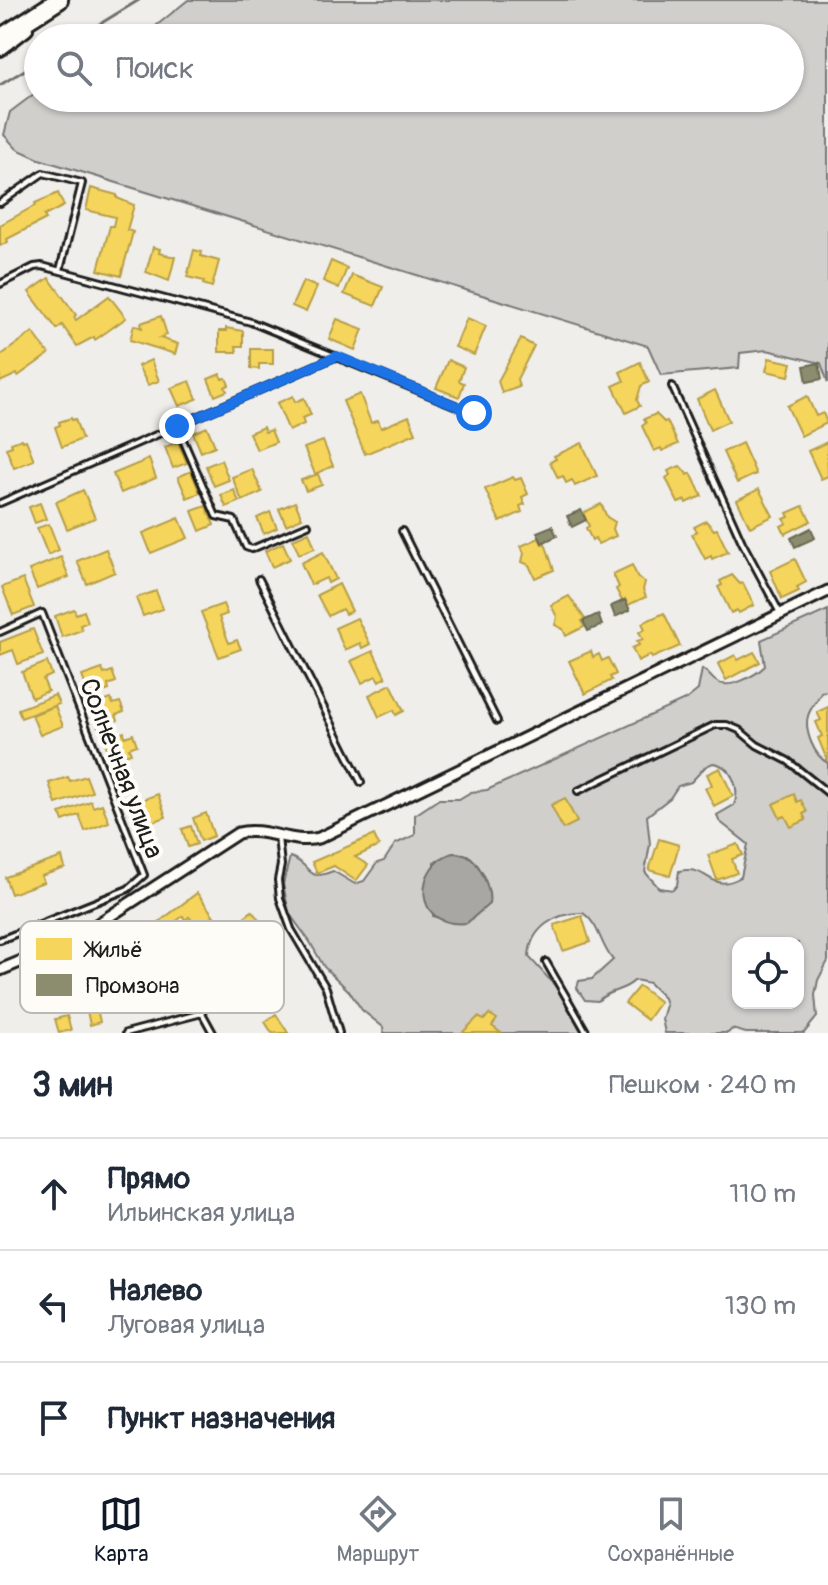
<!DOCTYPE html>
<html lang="ru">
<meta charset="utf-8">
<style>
:root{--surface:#fff;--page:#f2f2f3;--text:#1f2937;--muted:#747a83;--line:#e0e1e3;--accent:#111827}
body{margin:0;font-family:Pangolin,sans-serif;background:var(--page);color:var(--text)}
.controls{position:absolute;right:24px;bottom:24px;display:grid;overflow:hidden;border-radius:16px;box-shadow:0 2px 6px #0004}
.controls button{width:72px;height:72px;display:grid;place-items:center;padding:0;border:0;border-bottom:2px solid var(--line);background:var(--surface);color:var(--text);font:40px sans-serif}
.stop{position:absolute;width:24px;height:24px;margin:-18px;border:6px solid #1a73e8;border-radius:50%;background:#fff}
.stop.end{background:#1a73e8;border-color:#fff;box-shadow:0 2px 8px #0008}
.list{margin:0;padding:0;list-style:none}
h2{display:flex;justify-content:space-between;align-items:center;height:104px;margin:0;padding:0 32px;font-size:34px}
h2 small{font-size:26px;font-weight:400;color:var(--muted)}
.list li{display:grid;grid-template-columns:52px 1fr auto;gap:24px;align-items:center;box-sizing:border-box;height:112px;padding:0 32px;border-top:2px solid var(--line)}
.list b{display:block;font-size:30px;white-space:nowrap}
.list p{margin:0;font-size:26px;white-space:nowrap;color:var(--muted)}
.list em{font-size:26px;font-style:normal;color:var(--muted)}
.icon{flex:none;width:44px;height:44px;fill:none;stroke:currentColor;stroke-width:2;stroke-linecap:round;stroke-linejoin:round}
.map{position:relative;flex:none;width:828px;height:1033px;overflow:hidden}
.search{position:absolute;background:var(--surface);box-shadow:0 2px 6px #0004;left:24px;right:24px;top:24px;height:88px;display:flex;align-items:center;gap:20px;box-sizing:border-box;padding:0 28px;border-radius:44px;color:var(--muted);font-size:30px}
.sheet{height:440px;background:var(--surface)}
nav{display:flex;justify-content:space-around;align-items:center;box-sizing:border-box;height:112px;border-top:2px solid var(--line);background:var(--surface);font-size:22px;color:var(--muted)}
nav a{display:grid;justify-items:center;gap:4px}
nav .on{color:var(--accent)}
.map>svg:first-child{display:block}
.green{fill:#d0cfcc;stroke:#767674;stroke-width:2;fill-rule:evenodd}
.water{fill:#a8a7a3;stroke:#706f6d;stroke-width:2}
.homes{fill:#f6d55c;stroke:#b59e49;stroke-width:2}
.industry{fill:#8c8c6e;stroke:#6a6a55;stroke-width:2}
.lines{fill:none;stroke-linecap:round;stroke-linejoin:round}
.stream{stroke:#706f6d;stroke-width:3}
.lane-casing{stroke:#1c1c1c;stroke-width:10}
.street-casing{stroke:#1c1c1c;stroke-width:15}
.secondary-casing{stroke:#1c1c1c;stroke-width:18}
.highway-casing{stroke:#1c1c1c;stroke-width:22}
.lane{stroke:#fdfcf7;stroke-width:4}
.street{stroke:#fdfcf7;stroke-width:9}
.secondary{stroke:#fdfcf7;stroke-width:12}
.highway{stroke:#fdfcf7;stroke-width:16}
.route{stroke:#1a73e8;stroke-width:10}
.labels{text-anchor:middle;stroke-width:8;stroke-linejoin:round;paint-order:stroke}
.street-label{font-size:26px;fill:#1c1c1c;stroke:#fdfcf7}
.key{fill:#fdfcf7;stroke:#bab9b5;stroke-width:2}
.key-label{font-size:22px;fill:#1c1c1c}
</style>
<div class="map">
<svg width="828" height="1033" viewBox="0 0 828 1033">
<rect width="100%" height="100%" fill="#f0eeea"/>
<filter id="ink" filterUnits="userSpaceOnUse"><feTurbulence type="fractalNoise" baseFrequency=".0125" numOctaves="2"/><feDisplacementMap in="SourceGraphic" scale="16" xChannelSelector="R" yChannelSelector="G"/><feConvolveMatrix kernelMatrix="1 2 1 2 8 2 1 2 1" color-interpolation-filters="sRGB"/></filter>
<g filter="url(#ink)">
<!-- green -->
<g class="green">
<polygon points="188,0 828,0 828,383 821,363 767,350 740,353 739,368 661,375 648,346 39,159 17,149 4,135 10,112 38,91 38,98 790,98 790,38 132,38 151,30"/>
<path d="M 828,610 L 828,691 L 821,692 C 818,700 810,708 808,716 C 804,731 814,756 828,763 L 828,961 L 818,980 L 815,995 L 817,1017 L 804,1033 L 746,1033 L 732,1029 L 728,1033 L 665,1033 L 662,1019 L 666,1005 L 664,998 L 649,983 L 635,980 C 624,992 609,989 598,1001 L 585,1000 L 577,988 L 579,981 L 592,979 L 613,960 C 600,945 600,925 583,913 C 556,912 530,928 529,957 L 560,991 L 582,1033 L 384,1033 L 383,1027 L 362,1010 L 349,991 L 324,967 L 310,942 L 289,913 L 283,884 L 290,857 C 314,865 304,883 333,871 L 355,884 L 364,881 L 377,863 L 384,861 L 395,844 L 415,835 L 415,815 L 439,799 L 459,799 L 471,792 L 487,790 L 687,699 L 698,690 L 702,669 C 710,673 710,678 717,682 C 730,690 756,675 765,666 L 761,640 ZM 713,763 C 731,765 741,788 734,805 L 717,815 L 719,821 L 748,844 L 741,877 C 709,895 710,864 679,871 L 677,885 L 673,890 L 659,888 L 645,872 L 650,844 L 647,816 L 670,798 L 678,786 L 691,782 L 706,766 ZM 453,853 L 473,860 L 485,877 L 453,923 L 433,916 L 434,862 ZM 738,943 L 798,943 L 798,1003 L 738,1003 Z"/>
</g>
<!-- water -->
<path class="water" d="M 453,853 C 458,854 463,853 467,855 C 479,861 492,890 489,904 L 467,923 C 410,929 415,863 453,853 Z"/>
<!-- homes -->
<g class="homes">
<polygon points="91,188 117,195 117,198 134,205 127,230 133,232 121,276 98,270 110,226 113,226 115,217 86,210"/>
<polygon points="58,193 64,206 44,216 46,219 7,239 8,242 0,246 0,225 36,205 35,203"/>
<polygon points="153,247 160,249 159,253 175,257 169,281 146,272"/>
<polygon points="194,250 202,252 201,256 219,261 212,287 203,284 204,281 187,277"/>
<polygon points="331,261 347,268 339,288 323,281"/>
<polygon points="352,275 383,287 375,306 344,294"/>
<polygon points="49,278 76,315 74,317 76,320 109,296 126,318 95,340 94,337 77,346 62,325 57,329 29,292"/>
<polygon points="303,281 317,287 306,312 292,306"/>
<polygon points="161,316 167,335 160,338 178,344 175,354 130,340 134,325 142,328 141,323"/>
<polygon points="467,318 486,326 474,355 455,347"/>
<polygon points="337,319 363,329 355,350 329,339"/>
<polygon points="226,328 243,331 243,346 236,346 237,352 219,352 219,331 226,331"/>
<polygon points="33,332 49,354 18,376 17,374 0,382 0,356"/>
<polygon points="521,339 534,346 517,379 519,387 502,393 498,381"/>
<polygon points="251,349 273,349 273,364 259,364 259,369 251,368"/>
<polygon points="769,358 792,363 789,376 766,371"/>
<polygon points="151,360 159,381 148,385 138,366"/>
<polygon points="448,360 464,367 459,381 464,383 459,397 436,388"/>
<polygon points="640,362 649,382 641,386 637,400 640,406 626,413 613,386 624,381 620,372"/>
<polygon points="220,374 222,379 226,378 229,385 225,387 227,391 215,396 208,379"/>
<polygon points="190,381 197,399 179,406 171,388"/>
<polygon points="715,390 729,421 710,430 697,399"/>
<polygon points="360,394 371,423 378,420 381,428 409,416 416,433 365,454 343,401"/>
<polygon points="293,396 295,402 304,398 311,415 302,418 304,424 289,431 277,403"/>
<polygon points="807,396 816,416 823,413 827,423 801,436 787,406"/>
<polygon points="656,414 664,422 667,421 678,444 662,451 661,448 654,451 642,426 646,423 644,419"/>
<polygon points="71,418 72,420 75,419 82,439 62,447 55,427 60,425 59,422"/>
<polygon points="207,427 215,446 201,452 193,433"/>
<polygon points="263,427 265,432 271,430 276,442 257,450 249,433"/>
<polygon points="22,439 23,441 26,440 34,460 14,468 6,448 12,446 11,443"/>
<polygon points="323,441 333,466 315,474 304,448"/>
<polygon points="178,442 187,463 173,468 165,447"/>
<polygon points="827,442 828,476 821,479 808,451"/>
<polygon points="582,443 597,476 575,486 572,480 566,483 563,476 558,478 550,462 556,459 554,456"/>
<polygon points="742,443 756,474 737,483 723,452"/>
<polygon points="149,459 156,478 121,493 113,474"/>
<polygon points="221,460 229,480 214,486 206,466"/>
<polygon points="680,466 688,475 691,473 702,496 686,503 685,500 678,503 666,478 670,475 668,471"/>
<polygon points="252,469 262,492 242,501 232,477"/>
<polygon points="191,471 200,493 187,498 178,477"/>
<polygon points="318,474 322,485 306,491 301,480"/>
<polygon points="513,477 515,480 521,478 528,494 522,497 525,504 520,506 522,512 500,522 485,489"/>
<polygon points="759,489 773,516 750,527 737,500"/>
<polygon points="83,490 95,518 67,529 56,502"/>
<polygon points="234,490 239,502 226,507 221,495"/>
<polygon points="295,502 302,518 286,525 279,509"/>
<polygon points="40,503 46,519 35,523 29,507"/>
<polygon points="601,504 607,517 615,522 613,529 616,536 598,544 595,538 592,540 586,528 589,526 583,513"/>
<polygon points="206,506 214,525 200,531 192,511"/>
<polygon points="803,506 811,521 785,534 781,526 787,523 784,519 789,517 787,513"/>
<polygon points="270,512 277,528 264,534 257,518"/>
<polygon points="179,518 188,538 151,553 143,533"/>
<polygon points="706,521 714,530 717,529 728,552 712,559 711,556 705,559 692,534 697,531 694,527"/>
<polygon points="49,524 59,550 48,555 37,528"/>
<polygon points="309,532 315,548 299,554 293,539"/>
<polygon points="539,538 542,544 545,543 554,570 535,578 529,565 522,562 524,553 521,546"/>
<polygon points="283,543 290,559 272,567 265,551"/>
<polygon points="106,549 115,572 87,584 77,561"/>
<polygon points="323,552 336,579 328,583 326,578 311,585 301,563"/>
<polygon points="61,557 69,577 37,589 29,570"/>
<polygon points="795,559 806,582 797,587 799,591 782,599 770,571"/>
<polygon points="632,565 638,578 645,582 643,590 646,597 628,605 625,599 622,601 616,589 619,587 613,574"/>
<polygon points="732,575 740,584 743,583 754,605 739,613 737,610 731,613 718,587 722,585 720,581"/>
<polygon points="23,579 34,607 13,615 2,587"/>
<polygon points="339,584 352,611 345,614 342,609 328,616 317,595"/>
<polygon points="156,591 163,609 143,616 136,598"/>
<polygon points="569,596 585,619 582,621 584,627 566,636 563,629 555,625 557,617 551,605"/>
<polygon points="223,604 227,614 219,617 229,643 237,640 241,649 219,657 201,612"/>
<polygon points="74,609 76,614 84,611 88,622 80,625 82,630 62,637 55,616"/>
<polygon points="664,613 680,646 652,658 650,655 638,661 632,648 639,645 637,641 643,639 639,632 645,629 642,623"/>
<polygon points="357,618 370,644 362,648 360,643 345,650 335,628"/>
<polygon points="33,629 43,655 18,664 13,650 0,655 0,642"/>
<polygon points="373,651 386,678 379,681 376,676 362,683 351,661"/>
<polygon points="591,651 593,657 599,654 602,661 608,658 616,674 610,677 612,680 585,694 569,661"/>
<polygon points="754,652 760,662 726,680 718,664 735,655 738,660"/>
<polygon points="47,662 52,675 43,679 48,691 32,698 22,672"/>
<polygon points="102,669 104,674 112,671 116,682 108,685 109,690 90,697 82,676"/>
<polygon points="391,684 404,711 396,715 394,710 379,717 369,695"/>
<polygon points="55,695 59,704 21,718 18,709"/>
<polygon points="111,699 113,704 120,702 124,712 116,715 118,720 98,727 91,706"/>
<polygon points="55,706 63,726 40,735 32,715"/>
<polygon points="828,707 828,760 827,760 818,738 822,736 816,722 821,720 817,712"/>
<polygon points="124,732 125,737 133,734 137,745 129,748 131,753 111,760 104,739"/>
<polygon points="720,768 733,796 714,806 705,788 712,785 707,774"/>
<polygon points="86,776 92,792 56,804 49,783 68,777 70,781"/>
<polygon points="158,794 166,817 139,827 131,804"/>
<polygon points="794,794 797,802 801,800 807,812 803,814 806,820 791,827 785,816 780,818 773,804"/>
<polygon points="565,798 577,822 563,829 551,805"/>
<polygon points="91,801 93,807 102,804 109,822 85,831 79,815 63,821 60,813"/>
<polygon points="206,813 214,836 201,841 193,818"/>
<polygon points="191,826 197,844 188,847 182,829"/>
<polygon points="374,835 379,846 355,857 368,865 356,881 334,866 317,873 312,862"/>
<polygon points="659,839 679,845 670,876 649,870"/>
<polygon points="738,844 743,855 732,859 737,873 717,880 708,855"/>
<polygon points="62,857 65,868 41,876 44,882 11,894 5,877"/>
<polygon points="197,893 214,916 198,928 189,917 185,920 183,916 165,930 159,922"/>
<polygon points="252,911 264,926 246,940 234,925"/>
<polygon points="582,916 590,942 563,951 554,925"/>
<polygon points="639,986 660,1002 647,1020 625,1003"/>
<polygon points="97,1008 100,1022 90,1025 87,1011"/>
<polygon points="276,1014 288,1033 272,1033 265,1022"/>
<polygon points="489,1014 497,1019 492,1026 501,1033 462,1033 478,1017 484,1020"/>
<polygon points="67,1016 71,1030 59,1033 55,1019"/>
</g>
<!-- industry -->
<g class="industry">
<polygon points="819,363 822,379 807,382 804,366"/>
<polygon points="581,510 586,520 572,527 567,516"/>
<polygon points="552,526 557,536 542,543 537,532"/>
<polygon points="811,528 815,538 795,547 791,538"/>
<polygon points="625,600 630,610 615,617 611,606"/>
<polygon points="598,614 602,625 588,631 583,621"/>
</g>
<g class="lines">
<!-- stream -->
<g class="stream">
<polyline points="77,38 139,0"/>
<polyline points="0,85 38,62"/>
</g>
<!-- lane casing -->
<g class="lane-casing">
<g id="lane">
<polyline points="0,203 43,173 82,183 60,270"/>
<polyline points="0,284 34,267 42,266 251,322 474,413"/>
<polyline points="672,386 742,542 780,613"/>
<polyline points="177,426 216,516 234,520 246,547 252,549 308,525"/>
<polyline points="0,503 335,357"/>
<polyline points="402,531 497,721"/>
<polyline points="259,579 361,782"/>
<polyline points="0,632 42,613 144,875 128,889 0,940"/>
<polyline points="578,791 715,725 727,725 739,730 757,745 788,761 828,793"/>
<polyline points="278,837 281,865 278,880 280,898 291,929 326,988 339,1033"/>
<polyline points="546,962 587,1033"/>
<polyline points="126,1033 202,1013 213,1033"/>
</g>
</g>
<!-- street casing -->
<g class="street-casing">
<path id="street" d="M 0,970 L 73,940 L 238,833 C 265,826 291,845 319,838 L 828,591"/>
</g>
<!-- secondary casing -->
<g class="secondary-casing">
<polyline id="secondary" points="0,49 26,29"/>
</g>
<!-- highway casing -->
<g class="highway-casing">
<polyline id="highway" points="0,38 59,0"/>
</g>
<!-- lane -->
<use href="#lane" class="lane"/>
<!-- street -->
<use href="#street" class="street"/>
<!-- secondary -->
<use href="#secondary" class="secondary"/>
<!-- highway -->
<use href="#highway" class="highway"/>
</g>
</g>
<g class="lines" filter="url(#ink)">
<!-- route -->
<polyline class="route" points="177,426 337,356 474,413"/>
</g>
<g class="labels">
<!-- street labels -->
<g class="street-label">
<text transform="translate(122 768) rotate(69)" y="9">Солнечная улица</text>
</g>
</g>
<!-- legend -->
<rect x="20" y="921" width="264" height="92" rx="12" class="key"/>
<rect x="36" y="938" width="36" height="22" fill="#f6d55c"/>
<rect x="36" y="974" width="36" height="22" fill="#8c8c6e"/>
<g class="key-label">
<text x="86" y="957">Жильё</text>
<text x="86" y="993">Промзона</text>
</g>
</svg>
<div class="controls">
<button><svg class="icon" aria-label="locate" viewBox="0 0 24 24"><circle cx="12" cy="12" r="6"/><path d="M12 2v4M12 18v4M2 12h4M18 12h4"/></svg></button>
</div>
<div class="stop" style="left:474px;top:413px"></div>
<div class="stop end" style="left:177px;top:426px"></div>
<div class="search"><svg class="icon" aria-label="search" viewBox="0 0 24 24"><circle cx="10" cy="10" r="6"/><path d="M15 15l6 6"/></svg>Поиск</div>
</div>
<section class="sheet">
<h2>3 мин<small>Пешком · 240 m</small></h2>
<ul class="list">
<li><svg class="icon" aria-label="ahead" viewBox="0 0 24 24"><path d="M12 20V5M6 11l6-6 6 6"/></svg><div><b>Прямо</b><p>Ильинская улица</p></div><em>110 m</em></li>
<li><svg class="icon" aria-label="left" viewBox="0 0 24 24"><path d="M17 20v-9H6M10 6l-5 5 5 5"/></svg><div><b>Налево</b><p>Луговая улица</p></div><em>130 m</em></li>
<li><svg class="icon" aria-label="arrive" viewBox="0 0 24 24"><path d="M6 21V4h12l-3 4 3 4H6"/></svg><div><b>Пункт назначения</b></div></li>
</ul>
</section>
<nav>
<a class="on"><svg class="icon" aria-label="map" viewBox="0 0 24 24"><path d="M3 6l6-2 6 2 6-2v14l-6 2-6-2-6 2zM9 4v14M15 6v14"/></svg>Карта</a>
<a><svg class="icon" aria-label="directions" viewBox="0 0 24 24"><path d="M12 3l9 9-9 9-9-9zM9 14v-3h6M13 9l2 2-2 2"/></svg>Маршрут</a>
<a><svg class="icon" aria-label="saved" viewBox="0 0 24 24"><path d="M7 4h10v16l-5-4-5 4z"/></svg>Сохранённые</a>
</nav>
